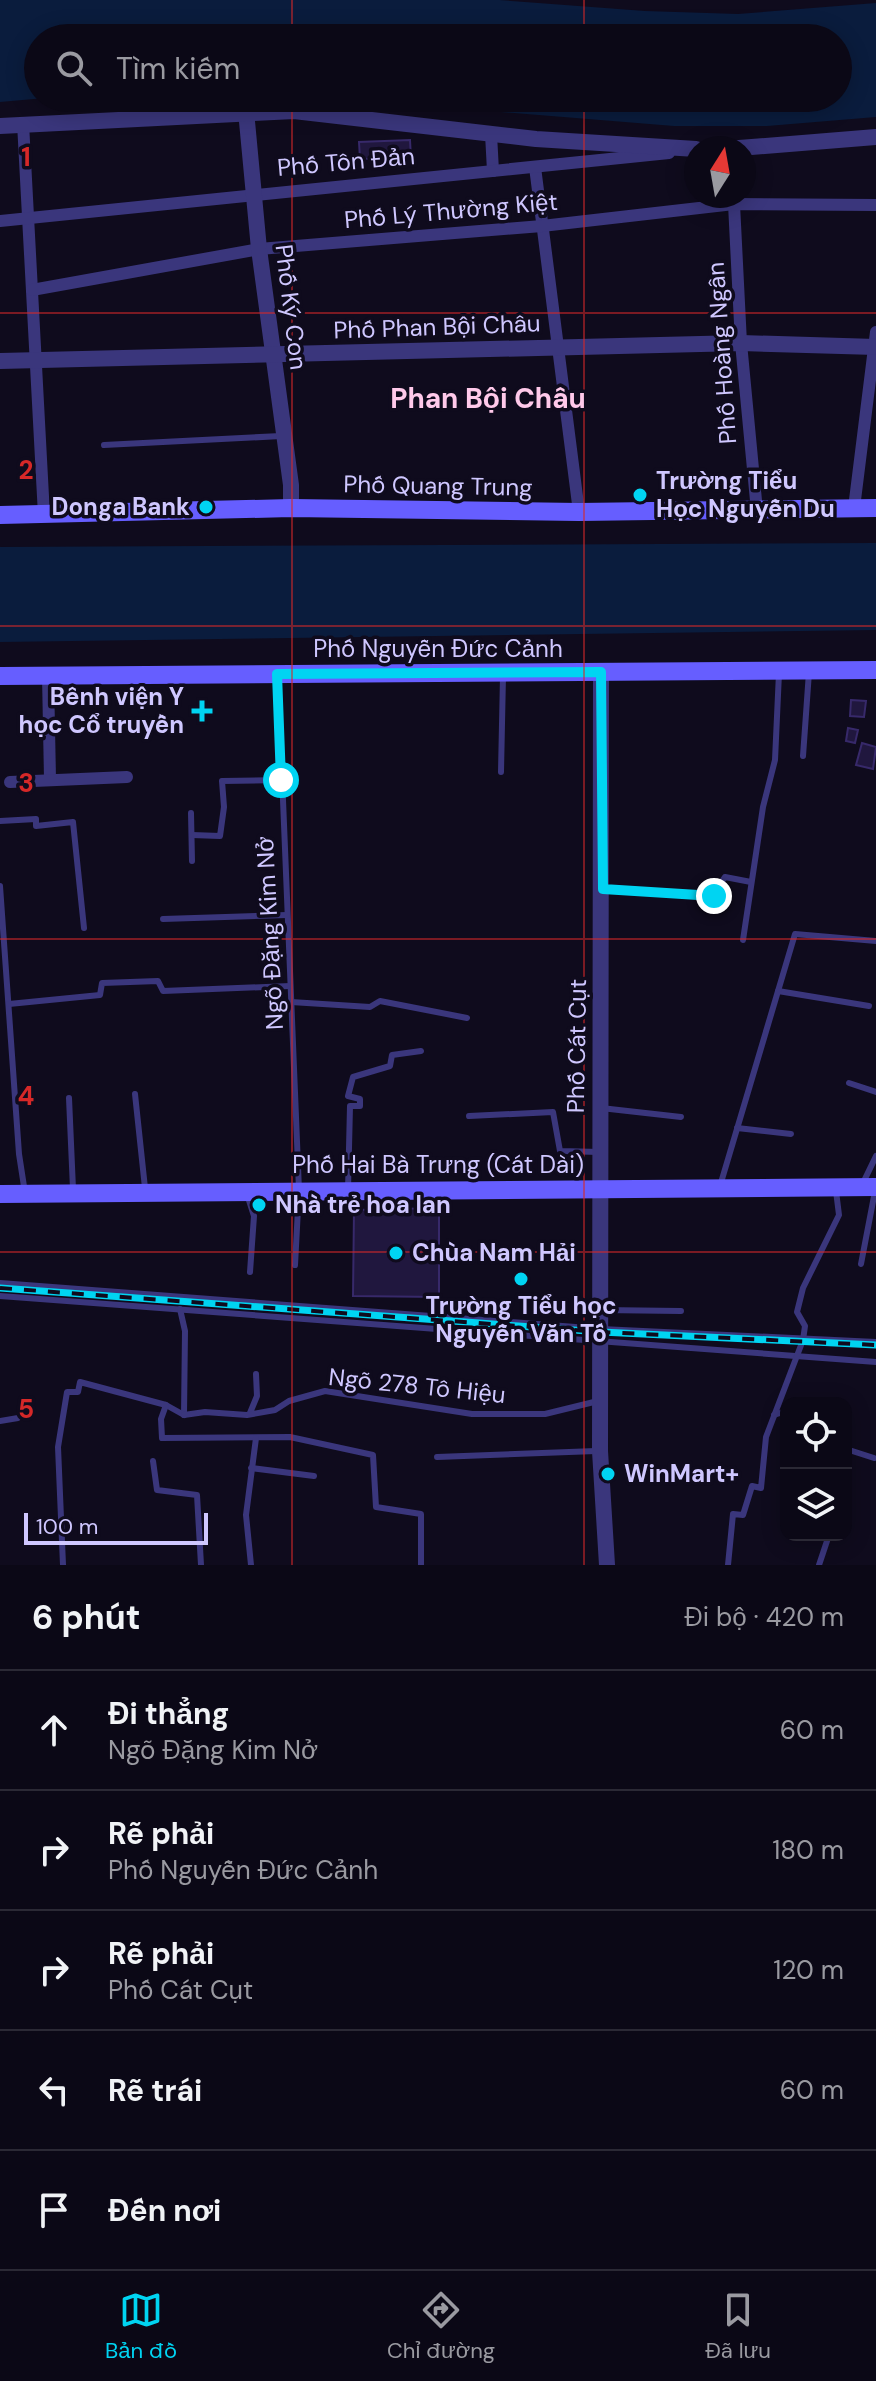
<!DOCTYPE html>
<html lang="vi">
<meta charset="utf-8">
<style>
:root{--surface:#0b0816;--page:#191623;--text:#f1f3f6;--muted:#9a9aa1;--line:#2b2935;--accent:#00d4f2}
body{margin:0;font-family:"DM Sans",sans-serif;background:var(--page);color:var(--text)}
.controls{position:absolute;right:24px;bottom:24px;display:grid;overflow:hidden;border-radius:16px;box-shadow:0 4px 20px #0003}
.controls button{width:72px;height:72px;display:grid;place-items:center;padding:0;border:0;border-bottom:2px solid var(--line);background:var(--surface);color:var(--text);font:40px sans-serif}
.compass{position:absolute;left:684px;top:136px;width:72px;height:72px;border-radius:50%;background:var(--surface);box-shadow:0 4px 20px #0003;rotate:11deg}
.scale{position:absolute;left:24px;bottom:20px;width:184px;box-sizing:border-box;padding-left:8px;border:4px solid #cfc7ff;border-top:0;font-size:22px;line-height:28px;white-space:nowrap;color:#cfc7ff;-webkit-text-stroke:6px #0f0b1d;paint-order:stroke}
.stop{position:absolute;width:24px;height:24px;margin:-18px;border:6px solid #00d4f2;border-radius:50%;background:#fff}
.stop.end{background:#00d4f2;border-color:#fff;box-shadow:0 2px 8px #0008}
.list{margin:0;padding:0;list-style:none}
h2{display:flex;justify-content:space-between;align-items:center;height:104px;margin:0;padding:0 32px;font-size:34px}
h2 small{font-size:26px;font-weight:400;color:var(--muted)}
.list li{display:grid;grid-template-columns:52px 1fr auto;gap:24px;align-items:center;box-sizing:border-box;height:120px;padding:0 32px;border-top:2px solid var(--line)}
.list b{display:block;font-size:30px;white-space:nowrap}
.list p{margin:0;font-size:26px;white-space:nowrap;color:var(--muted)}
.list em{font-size:26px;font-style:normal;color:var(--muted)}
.icon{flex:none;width:44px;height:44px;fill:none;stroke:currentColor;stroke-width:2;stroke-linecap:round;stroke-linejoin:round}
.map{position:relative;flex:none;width:876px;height:1565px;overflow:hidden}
.search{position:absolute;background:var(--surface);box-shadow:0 4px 20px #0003;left:24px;right:24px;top:24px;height:88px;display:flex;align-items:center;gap:20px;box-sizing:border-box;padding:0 28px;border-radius:44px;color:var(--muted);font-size:30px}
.sheet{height:704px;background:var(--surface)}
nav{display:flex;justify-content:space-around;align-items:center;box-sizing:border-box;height:112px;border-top:2px solid var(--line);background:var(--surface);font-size:22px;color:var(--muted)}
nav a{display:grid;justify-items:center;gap:4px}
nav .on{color:var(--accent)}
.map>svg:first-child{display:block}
.water{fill:#0a1c3d}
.building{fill:#20173e;stroke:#37296a;stroke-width:2}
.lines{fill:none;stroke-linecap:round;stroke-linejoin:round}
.service{stroke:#3a367c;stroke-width:6}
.minor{stroke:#3a367c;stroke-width:12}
.tertiary{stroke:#3a367c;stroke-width:16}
.secondary{stroke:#665eff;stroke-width:18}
.rail-casing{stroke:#00d4f2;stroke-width:7}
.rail{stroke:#0f0b1d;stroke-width:4;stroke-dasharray:12;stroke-linecap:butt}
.route{stroke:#00d4f2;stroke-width:10}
.grid{fill:none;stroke:#d62828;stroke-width:2;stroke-opacity:0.55}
.poi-dot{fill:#00d4f2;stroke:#0f0b1d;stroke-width:3}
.labels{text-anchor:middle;stroke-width:7;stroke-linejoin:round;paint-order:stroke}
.street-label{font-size:24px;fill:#cfc7ff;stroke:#0f0b1d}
.poi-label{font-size:24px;font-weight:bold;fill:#cfc7ff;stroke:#0f0b1d;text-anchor:start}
.quarter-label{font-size:28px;font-weight:bold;fill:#ffc9ea;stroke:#0f0b1d}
.grid-label{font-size:26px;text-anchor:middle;font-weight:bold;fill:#d62828;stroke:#0f0b1d;stroke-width:7;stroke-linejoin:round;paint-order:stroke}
</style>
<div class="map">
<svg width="876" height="1565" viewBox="0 0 876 1565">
<rect width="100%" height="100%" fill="#0f0b1d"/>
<!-- water -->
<g class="water">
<polygon points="0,0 499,0 645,11 738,14 876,3 876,117 767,126 674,126 328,98 838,98 838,38 38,38 38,98 45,98 0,102"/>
<polygon points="876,543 876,630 0,642 0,547"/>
</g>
<!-- building -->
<g class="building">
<polygon points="410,140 411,158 360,159 359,142"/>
<polygon points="851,700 866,701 864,717 850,716"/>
<polygon points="848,728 858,730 855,743 846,741"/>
<polygon points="862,743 876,747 873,769 856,765"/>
<polygon points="439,1208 439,1297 353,1296 354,1210"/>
</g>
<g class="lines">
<!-- service -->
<g class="service">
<polyline points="104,445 281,436"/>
<polyline points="278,678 299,1190 295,1265"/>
<polyline points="803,756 809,672"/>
<polyline points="501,772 503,676"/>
<polyline points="191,813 192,861"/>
<polyline points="0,821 36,819 36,826 73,822 84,928"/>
<polyline points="192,835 220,836 224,807 222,781 281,780"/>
<polyline points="0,886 19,1154 25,1193"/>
<polyline points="603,889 711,897 725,877 751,882"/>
<polyline points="163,919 287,915"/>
<polyline points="743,940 763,807 775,760 779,673"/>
<polyline points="778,991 869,1006"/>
<polyline points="291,1002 370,1007 380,1001 467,1018"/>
<polyline points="9,1004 100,995 102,983 158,981 163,991 290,986"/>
<polyline points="849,1083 876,1092"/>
<polyline points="135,1094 145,1188"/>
<polyline points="69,1098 73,1189"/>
<polyline points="601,1108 681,1117"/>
<polyline points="469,1116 553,1112 560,1151 600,1152"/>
<polyline points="737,1128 791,1134"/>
<polyline points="862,1185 876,1156"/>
<polyline points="720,1186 795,934 876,941"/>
<polyline points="348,1190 350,1106 360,1106 360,1099 348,1096 353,1077 390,1066 392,1055 421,1051"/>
<polyline points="247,1194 254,1216 250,1272"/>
<polyline points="861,1264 875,1191"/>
<polyline points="0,1283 601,1329 876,1342"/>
<polyline points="0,1296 876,1362"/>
<polyline points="180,1309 185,1331 184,1415"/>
<polyline points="601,1310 681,1311"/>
<polyline points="166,1405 184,1415"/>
<polyline points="250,1413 257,1396 256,1374"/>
<polyline points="184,1415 205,1412 247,1415 275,1410 289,1401 325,1391 472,1414 545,1414 598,1401"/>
<polyline points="774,1415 786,1411"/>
<polyline points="0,1421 18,1418"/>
<polyline points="846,1449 874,1458"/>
<polyline points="437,1457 596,1451"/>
<polyline points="153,1461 157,1490 197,1495 201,1565"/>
<polyline points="251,1468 314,1476"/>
<polyline points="63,1565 58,1447 67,1392 78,1392 80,1382 166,1405 161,1419 162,1438 290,1437 373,1455 376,1507 421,1514 421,1565"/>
<polyline points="251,1565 246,1515 256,1438"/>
<polyline points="728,1565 733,1514 743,1515 752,1486 761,1488 766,1437 803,1340 805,1326 797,1312 803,1288 839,1215 836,1191"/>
<polyline points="819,1565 829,1535"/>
</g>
<!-- minor -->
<g class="minor">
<polyline points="23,123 44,515"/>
<polyline points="491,134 493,171"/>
<polyline points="535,167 579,512"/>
<polyline points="727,196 734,204 741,343 757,511"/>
<polyline points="0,221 669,153"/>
<polyline points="32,290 259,249 542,226 734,204 876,205"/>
<polyline points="854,508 876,332"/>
<polyline points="48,676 50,779"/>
<polyline points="10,782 127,777"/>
</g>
<!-- tertiary -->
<g class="tertiary">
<polyline points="246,111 259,249 291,485 291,508"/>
<polyline points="0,126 294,111 536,139 696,149"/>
<polyline points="739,148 876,137"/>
<polyline points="0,361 741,343 876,347"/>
<polyline points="601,672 600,1451 607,1565"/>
</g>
<!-- secondary -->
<g class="secondary">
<polyline points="0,515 291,508 579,512 876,508"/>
<polyline points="0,676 876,670"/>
<polyline points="0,1194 876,1187"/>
</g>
<!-- rail casing -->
<g class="rail-casing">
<polyline id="rail" points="0,1288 601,1332 876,1345"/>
</g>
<!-- rail -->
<use href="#rail" class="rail"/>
</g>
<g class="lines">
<!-- route -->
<polyline class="route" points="281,780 277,674 601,672 603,889 714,896"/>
</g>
<!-- grid -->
<path class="grid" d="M 292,0 L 292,38M 584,0 L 584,38M 292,98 L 292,1565M 584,98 L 584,1565M 0,313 L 876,313M 0,626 L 876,626M 0,939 L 876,939M 0,1252 L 876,1252"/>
<!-- markers -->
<g class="poi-dot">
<circle cx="640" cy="495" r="8"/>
<circle cx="206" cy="507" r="8"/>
<path d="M198 699h8v8h8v8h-8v8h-8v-8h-8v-8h8z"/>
<circle cx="259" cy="1205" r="8"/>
<circle cx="396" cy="1253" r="8"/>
<circle cx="521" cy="1279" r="8"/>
<circle cx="608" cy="1474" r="8"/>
</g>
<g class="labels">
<!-- street labels -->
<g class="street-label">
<text transform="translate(346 162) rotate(-5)" y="8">Phố Tôn Đản</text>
<text transform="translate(451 211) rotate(-5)" y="8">Phố Lý Thường Kiệt</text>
<text transform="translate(291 307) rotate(83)" y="8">Phố Ký Con</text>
<text transform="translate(437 327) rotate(-2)" y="8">Phố Phan Bội Châu</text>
<text transform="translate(722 353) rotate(-94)" y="8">Phố Hoàng Ngân</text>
<text transform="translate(438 486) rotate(1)" y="8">Phố Quang Trung</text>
<text x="438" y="657">Phố Nguyễn Đức Cảnh</text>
<text transform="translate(270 933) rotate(-93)" y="8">Ngõ Đặng Kim Nở</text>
<text transform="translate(577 1046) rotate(-89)" y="8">Phố Cát Cụt</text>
<text x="438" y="1173">Phố Hai Bà Trưng (Cát Dài)</text>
<text transform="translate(417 1386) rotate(6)" y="8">Ngõ 278 Tô Hiệu</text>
</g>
<!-- poi labels -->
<g class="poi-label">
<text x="656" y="489">Trường Tiểu<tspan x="656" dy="28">Học Nguyễn Du</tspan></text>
<text x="190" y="515" text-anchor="end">Donga Bank</text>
<text x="184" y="705" text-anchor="end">Bênh viện Y<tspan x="184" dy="28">học Cổ truyền</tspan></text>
<text x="275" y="1213">Nhà trẻ hoa lan</text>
<text x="412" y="1261">Chùa Nam Hải</text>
<text x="521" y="1314" text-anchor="middle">Trường Tiểu học<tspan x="521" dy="28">Nguyễn Văn Tố</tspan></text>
<text x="624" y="1482">WinMart+</text>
</g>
<!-- quarter labels -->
<g class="quarter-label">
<text x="488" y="408">Phan Bội Châu</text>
</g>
</g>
<g class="grid-label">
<text x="26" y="166">1</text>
<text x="26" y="479">2</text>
<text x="26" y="792">3</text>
<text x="26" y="1105">4</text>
<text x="26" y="1418">5</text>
</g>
</svg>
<div class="controls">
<button><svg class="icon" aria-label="locate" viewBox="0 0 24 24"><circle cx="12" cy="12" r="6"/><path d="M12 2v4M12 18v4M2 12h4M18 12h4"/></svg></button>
<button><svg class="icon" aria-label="layers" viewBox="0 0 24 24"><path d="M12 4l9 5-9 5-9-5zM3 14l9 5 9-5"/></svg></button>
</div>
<svg class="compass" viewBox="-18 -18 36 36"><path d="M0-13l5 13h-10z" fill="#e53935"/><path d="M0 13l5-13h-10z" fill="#9a9aa1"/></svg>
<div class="scale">100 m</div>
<div class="stop" style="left:281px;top:780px"></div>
<div class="stop end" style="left:714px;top:896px"></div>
<div class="search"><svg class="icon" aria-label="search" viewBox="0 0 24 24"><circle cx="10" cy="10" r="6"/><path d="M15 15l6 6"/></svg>Tìm kiếm</div>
</div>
<section class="sheet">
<h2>6 phút<small>Đi bộ · 420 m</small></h2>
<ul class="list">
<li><svg class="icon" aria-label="ahead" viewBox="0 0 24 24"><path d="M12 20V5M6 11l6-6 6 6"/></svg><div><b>Đi thẳng</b><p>Ngõ Đặng Kim Nở</p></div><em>60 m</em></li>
<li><svg class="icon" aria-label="right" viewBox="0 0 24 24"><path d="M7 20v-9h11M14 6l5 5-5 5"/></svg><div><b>Rẽ phải</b><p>Phố Nguyễn Đức Cảnh</p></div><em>180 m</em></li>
<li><svg class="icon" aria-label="right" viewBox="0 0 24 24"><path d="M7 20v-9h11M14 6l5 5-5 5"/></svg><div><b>Rẽ phải</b><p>Phố Cát Cụt</p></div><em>120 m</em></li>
<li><svg class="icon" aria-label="left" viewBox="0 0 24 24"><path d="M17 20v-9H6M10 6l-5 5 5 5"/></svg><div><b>Rẽ trái</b></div><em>60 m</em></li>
<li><svg class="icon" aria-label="arrive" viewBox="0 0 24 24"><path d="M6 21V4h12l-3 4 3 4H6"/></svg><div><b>Đến nơi</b></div></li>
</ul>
</section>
<nav>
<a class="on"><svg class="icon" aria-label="map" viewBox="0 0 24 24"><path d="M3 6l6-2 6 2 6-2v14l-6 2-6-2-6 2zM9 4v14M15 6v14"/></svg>Bản đồ</a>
<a><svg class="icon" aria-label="directions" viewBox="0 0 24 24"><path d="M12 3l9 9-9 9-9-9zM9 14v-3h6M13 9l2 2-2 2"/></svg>Chỉ đường</a>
<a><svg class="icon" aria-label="saved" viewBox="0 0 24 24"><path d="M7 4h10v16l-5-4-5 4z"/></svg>Đã lưu</a>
</nav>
